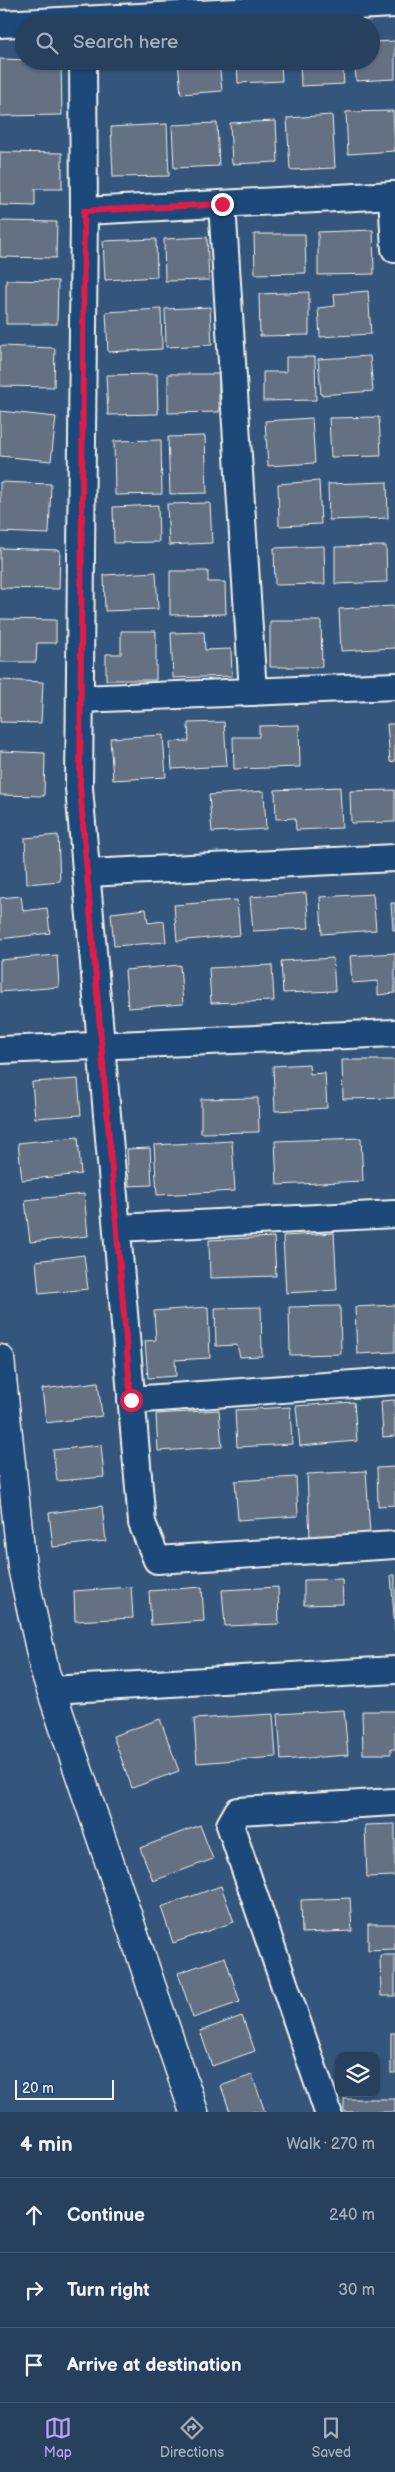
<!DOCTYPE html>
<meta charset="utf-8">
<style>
:root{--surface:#27405e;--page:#334b67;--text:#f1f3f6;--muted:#a4afbc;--line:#435973;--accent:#bca0f2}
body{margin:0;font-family:"Balsamiq Sans",sans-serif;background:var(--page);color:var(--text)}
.controls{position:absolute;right:15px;bottom:15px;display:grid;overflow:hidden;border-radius:10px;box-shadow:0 1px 4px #0004}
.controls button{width:45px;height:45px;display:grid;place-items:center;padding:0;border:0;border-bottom:1px solid var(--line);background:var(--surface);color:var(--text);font:25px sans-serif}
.scale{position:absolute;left:15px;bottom:12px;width:99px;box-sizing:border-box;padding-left:5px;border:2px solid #f4f1e8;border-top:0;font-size:14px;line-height:18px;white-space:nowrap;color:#f4f1e8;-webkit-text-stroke:4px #1f4a7a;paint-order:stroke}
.stop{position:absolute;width:15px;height:15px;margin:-11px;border:4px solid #e11d48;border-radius:50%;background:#fff}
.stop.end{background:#e11d48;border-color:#fff;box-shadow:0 1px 5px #0008}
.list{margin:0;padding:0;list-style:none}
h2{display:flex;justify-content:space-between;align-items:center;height:65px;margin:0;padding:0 20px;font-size:21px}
h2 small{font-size:16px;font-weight:400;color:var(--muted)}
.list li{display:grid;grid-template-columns:32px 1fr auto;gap:15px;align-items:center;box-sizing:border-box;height:75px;padding:0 20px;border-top:1px solid var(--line)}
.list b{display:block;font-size:19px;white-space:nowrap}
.list em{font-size:16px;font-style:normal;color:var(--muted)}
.icon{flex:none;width:28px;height:28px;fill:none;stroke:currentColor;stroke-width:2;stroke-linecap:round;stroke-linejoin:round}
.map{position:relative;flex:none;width:395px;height:2112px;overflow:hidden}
.search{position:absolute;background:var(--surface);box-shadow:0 1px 4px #0004;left:15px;right:15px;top:15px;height:55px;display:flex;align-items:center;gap:12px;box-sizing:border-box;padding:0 18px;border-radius:28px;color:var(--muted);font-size:19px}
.sheet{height:290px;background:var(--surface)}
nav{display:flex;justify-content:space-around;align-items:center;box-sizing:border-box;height:70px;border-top:1px solid var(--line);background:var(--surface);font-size:14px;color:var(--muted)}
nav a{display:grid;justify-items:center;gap:2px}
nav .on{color:var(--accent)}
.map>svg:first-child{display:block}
.building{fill:#647183;stroke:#f4f1e8}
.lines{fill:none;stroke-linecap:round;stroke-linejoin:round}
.minor-casing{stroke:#f4f1e8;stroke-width:30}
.tertiary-casing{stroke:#f4f1e8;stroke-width:31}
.minor{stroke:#1f4a7a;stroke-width:26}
.tertiary{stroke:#1f4a7a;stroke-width:28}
.route{stroke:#e11d48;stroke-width:6}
</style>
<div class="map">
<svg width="395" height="2112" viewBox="0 0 395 2112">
<rect width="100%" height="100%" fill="#34567d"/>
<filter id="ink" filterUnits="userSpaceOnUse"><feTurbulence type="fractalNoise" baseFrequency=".02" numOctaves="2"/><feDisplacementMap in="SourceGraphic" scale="10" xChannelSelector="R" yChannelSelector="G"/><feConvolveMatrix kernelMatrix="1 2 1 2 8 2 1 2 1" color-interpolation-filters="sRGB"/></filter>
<g filter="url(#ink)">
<!-- building -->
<g class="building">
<polygon points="395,41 395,79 356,81 355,61 371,61 371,42"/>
<polygon points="0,59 61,61 62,115 0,116"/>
<polygon points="178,61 219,61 222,91 181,94"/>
<polygon points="237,61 281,61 282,81 238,83"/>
<polygon points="300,61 342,61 344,84 301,86"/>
<polygon points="393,111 395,151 348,154 346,112"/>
<polygon points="332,115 335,168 290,170 287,118"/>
<polygon points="276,121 278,162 232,164 230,123"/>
<polygon points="217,123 219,166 174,168 172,125"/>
<polygon points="167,124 169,176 113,177 111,127"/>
<polygon points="0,152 62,153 62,189 35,189 35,206 0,205"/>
<polygon points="0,221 57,222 56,258 0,257"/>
<polygon points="373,230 374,274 318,275 318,232"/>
<polygon points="254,234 305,234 306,273 255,274"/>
<polygon points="207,237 209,280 165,281 164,239"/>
<polygon points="156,239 157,277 105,280 103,241"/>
<polygon points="6,280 58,281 57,324 6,324"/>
<polygon points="368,291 371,334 320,337 318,308 335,306 334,294"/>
<polygon points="309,292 309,335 260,336 259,294"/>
<polygon points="210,307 212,345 166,347 165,309"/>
<polygon points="161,309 162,349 108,352 106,312"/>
<polygon points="0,346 55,348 54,387 0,386"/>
<polygon points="370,356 373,391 321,395 318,359"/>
<polygon points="286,357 315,357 316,400 263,401 263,372 286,372"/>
<polygon points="157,374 158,414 108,415 106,375"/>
<polygon points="168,374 219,374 219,412 168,413"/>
<polygon points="0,411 56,417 51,461 0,456"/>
<polygon points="379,417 381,456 331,457 329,418"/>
<polygon points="312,418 315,463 268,466 265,421"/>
<polygon points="205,436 207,493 170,494 168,437"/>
<polygon points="161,440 162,494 115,495 114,441"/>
<polygon points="319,481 321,524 279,526 278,484"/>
<polygon points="0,482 51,484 49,534 0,532"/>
<polygon points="387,482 388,518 329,520 328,484"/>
<polygon points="210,503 212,543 169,545 167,504"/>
<polygon points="158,505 159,542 114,543 113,507"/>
<polygon points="324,546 325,584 275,585 274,548"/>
<polygon points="386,546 387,582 335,584 335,547"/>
<polygon points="0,548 60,550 59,589 0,588"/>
<polygon points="170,571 208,571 208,582 225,582 226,614 170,615"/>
<polygon points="156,572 158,609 105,611 104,575"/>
<polygon points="394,606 395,648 341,651 339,609"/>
<polygon points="0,619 56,620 56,643 37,643 36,662 0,662"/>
<polygon points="270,621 321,621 322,667 270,667"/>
<polygon points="121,631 156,631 156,680 106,680 106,654 121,654"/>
<polygon points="204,632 205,650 231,649 232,676 173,678 171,633"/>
<polygon points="0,680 43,682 41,723 0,722"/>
<polygon points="224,722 227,766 172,769 170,742 189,741 188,723"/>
<polygon points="387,724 395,724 395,761 390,762"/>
<polygon points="299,725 300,767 234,769 233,737 259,737 259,726"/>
<polygon points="163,735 166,777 113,780 110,738"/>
<polygon points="0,751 45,753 44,796 0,795"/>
<polygon points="340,787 342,828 296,830 295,818 276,819 275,790"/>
<polygon points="395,790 395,822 351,823 350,791"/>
<polygon points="264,791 266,829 212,832 209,795"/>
<polygon points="58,835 60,881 27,884 25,838"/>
<polygon points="306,893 309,928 253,931 250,897"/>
<polygon points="373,894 376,930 322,934 320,897"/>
<polygon points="21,896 23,911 47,908 50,933 0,939 0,898"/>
<polygon points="237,900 240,935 177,941 174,905"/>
<polygon points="391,903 395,903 395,930 393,930"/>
<polygon points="146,909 148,923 164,921 166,942 114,946 111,913"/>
<polygon points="395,953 395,993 378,995 378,981 352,983 350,956"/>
<polygon points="57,955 59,987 0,992 0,960"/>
<polygon points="333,958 335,991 283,993 281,961"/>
<polygon points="180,965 183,1004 128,1008 125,970"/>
<polygon points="272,965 274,1001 211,1003 209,968"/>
<polygon points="342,1060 395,1060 395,1098 343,1099"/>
<polygon points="309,1064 310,1074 325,1073 327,1108 275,1111 273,1066"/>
<polygon points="78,1079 81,1115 35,1118 32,1082"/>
<polygon points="258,1098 259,1132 201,1133 201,1099"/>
<polygon points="78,1137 81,1174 22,1180 18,1143"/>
<polygon points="361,1138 363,1181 277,1185 275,1141"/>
<polygon points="232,1141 235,1191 157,1195 154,1145"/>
<polygon points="150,1148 152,1185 129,1186 127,1149"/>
<polygon points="84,1194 88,1236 30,1242 25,1200"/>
<polygon points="334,1233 337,1290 286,1293 283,1236"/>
<polygon points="274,1237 276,1276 210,1278 209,1240"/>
<polygon points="84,1255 88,1289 39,1294 36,1261"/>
<polygon points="395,1305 395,1352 357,1354 355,1307"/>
<polygon points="340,1306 341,1354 290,1355 289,1307"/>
<polygon points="208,1307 210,1358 175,1360 176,1376 148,1378 145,1341 156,1340 154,1311"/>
<polygon points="261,1307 262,1356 240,1357 237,1345 216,1346 215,1308"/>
<polygon points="98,1382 102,1416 46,1423 42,1389"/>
<polygon points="395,1400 395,1436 383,1437 381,1401"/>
<polygon points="354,1402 357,1441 300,1446 296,1406"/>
<polygon points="290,1407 292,1444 237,1447 235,1410"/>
<polygon points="219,1410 222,1447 158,1451 156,1414"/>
<polygon points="101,1445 104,1477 57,1481 53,1450"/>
<polygon points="395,1467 395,1505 378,1506 377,1468"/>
<polygon points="366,1471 370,1534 310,1537 307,1474"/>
<polygon points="296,1477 298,1516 238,1520 235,1481"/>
<polygon points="102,1506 106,1541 53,1547 49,1513"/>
<polygon points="391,1575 395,1575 395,1630"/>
<polygon points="342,1579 343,1604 304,1605 304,1580"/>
<polygon points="131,1587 133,1618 75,1621 74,1591"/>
<polygon points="202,1587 204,1621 151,1625 149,1591"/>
<polygon points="278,1587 279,1624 225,1626 222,1590"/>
<polygon points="344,1710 348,1755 281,1760 278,1714"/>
<polygon points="362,1711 395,1711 395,1749 391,1749 391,1754 363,1754"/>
<polygon points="273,1714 276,1757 197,1763 194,1719"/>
<polygon points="160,1719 179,1771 132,1788 113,1736"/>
<polygon points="395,1824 395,1876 367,1877 365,1825"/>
<polygon points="200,1825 213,1859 153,1881 140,1848"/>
<polygon points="221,1886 234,1922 173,1943 161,1907"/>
<polygon points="350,1898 352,1931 302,1933 301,1900"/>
<polygon points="368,1924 395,1924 395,1949 368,1950"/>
<polygon points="380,1955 395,1955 395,1996 381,1996"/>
<polygon points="225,1957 240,2002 193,2018 178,1973"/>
<polygon points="242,2016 255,2051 212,2066 200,2031"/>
<rect x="391" y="2033" width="4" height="40"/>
<polygon points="252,2075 265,2112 230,2112 221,2086"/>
<rect x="344" y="2099" width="51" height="13"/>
</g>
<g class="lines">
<!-- minor casing -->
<g class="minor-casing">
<g id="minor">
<polyline points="0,24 395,4"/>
<polyline points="83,61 84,211 79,788 142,1523 157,1560 395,1545"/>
<polyline points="392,195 395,249"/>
<polyline points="222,204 253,692"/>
<polyline points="84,211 395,195"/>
<polyline points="80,699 395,686"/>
<polyline points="87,873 395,858"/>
<polyline points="0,1050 395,1033"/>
<polyline points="117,1228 395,1214"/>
<polyline points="131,1400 395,1381"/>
<polyline points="51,1690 395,1670"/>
<polyline points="328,2112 230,1825 238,1811 395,1802"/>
</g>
</g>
<!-- tertiary casing -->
<g class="tertiary-casing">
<polyline id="tertiary" points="0,1359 22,1567 45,1672 194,2112"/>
</g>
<!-- minor -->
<use href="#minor" class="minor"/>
<!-- tertiary -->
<use href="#tertiary" class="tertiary"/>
</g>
</g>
<g class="lines" filter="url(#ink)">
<!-- route -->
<polyline class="route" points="131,1400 80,788 84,211 222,204"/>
</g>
</svg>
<div class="controls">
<button><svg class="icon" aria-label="layers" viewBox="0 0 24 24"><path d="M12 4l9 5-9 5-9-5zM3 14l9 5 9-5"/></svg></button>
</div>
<div class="scale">20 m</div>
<div class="stop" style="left:131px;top:1400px"></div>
<div class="stop end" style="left:222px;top:204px"></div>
<div class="search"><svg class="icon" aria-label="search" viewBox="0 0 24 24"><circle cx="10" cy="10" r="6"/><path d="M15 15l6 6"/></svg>Search here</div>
</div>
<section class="sheet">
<h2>4 min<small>Walk · 270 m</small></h2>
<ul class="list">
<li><svg class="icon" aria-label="ahead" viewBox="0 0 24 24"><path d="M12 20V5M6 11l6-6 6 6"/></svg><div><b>Continue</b></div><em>240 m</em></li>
<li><svg class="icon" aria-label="right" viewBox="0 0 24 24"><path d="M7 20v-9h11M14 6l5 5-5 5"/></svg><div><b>Turn right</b></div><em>30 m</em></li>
<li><svg class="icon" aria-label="arrive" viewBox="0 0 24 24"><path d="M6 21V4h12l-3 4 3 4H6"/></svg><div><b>Arrive at destination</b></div></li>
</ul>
</section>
<nav>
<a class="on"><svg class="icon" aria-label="map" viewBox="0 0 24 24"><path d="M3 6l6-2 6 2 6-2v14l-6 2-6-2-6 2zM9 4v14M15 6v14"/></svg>Map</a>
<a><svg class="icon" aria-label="directions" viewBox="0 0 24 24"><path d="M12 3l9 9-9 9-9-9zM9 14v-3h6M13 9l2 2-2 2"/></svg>Directions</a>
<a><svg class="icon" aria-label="saved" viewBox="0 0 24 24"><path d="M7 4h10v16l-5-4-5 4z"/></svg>Saved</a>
</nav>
